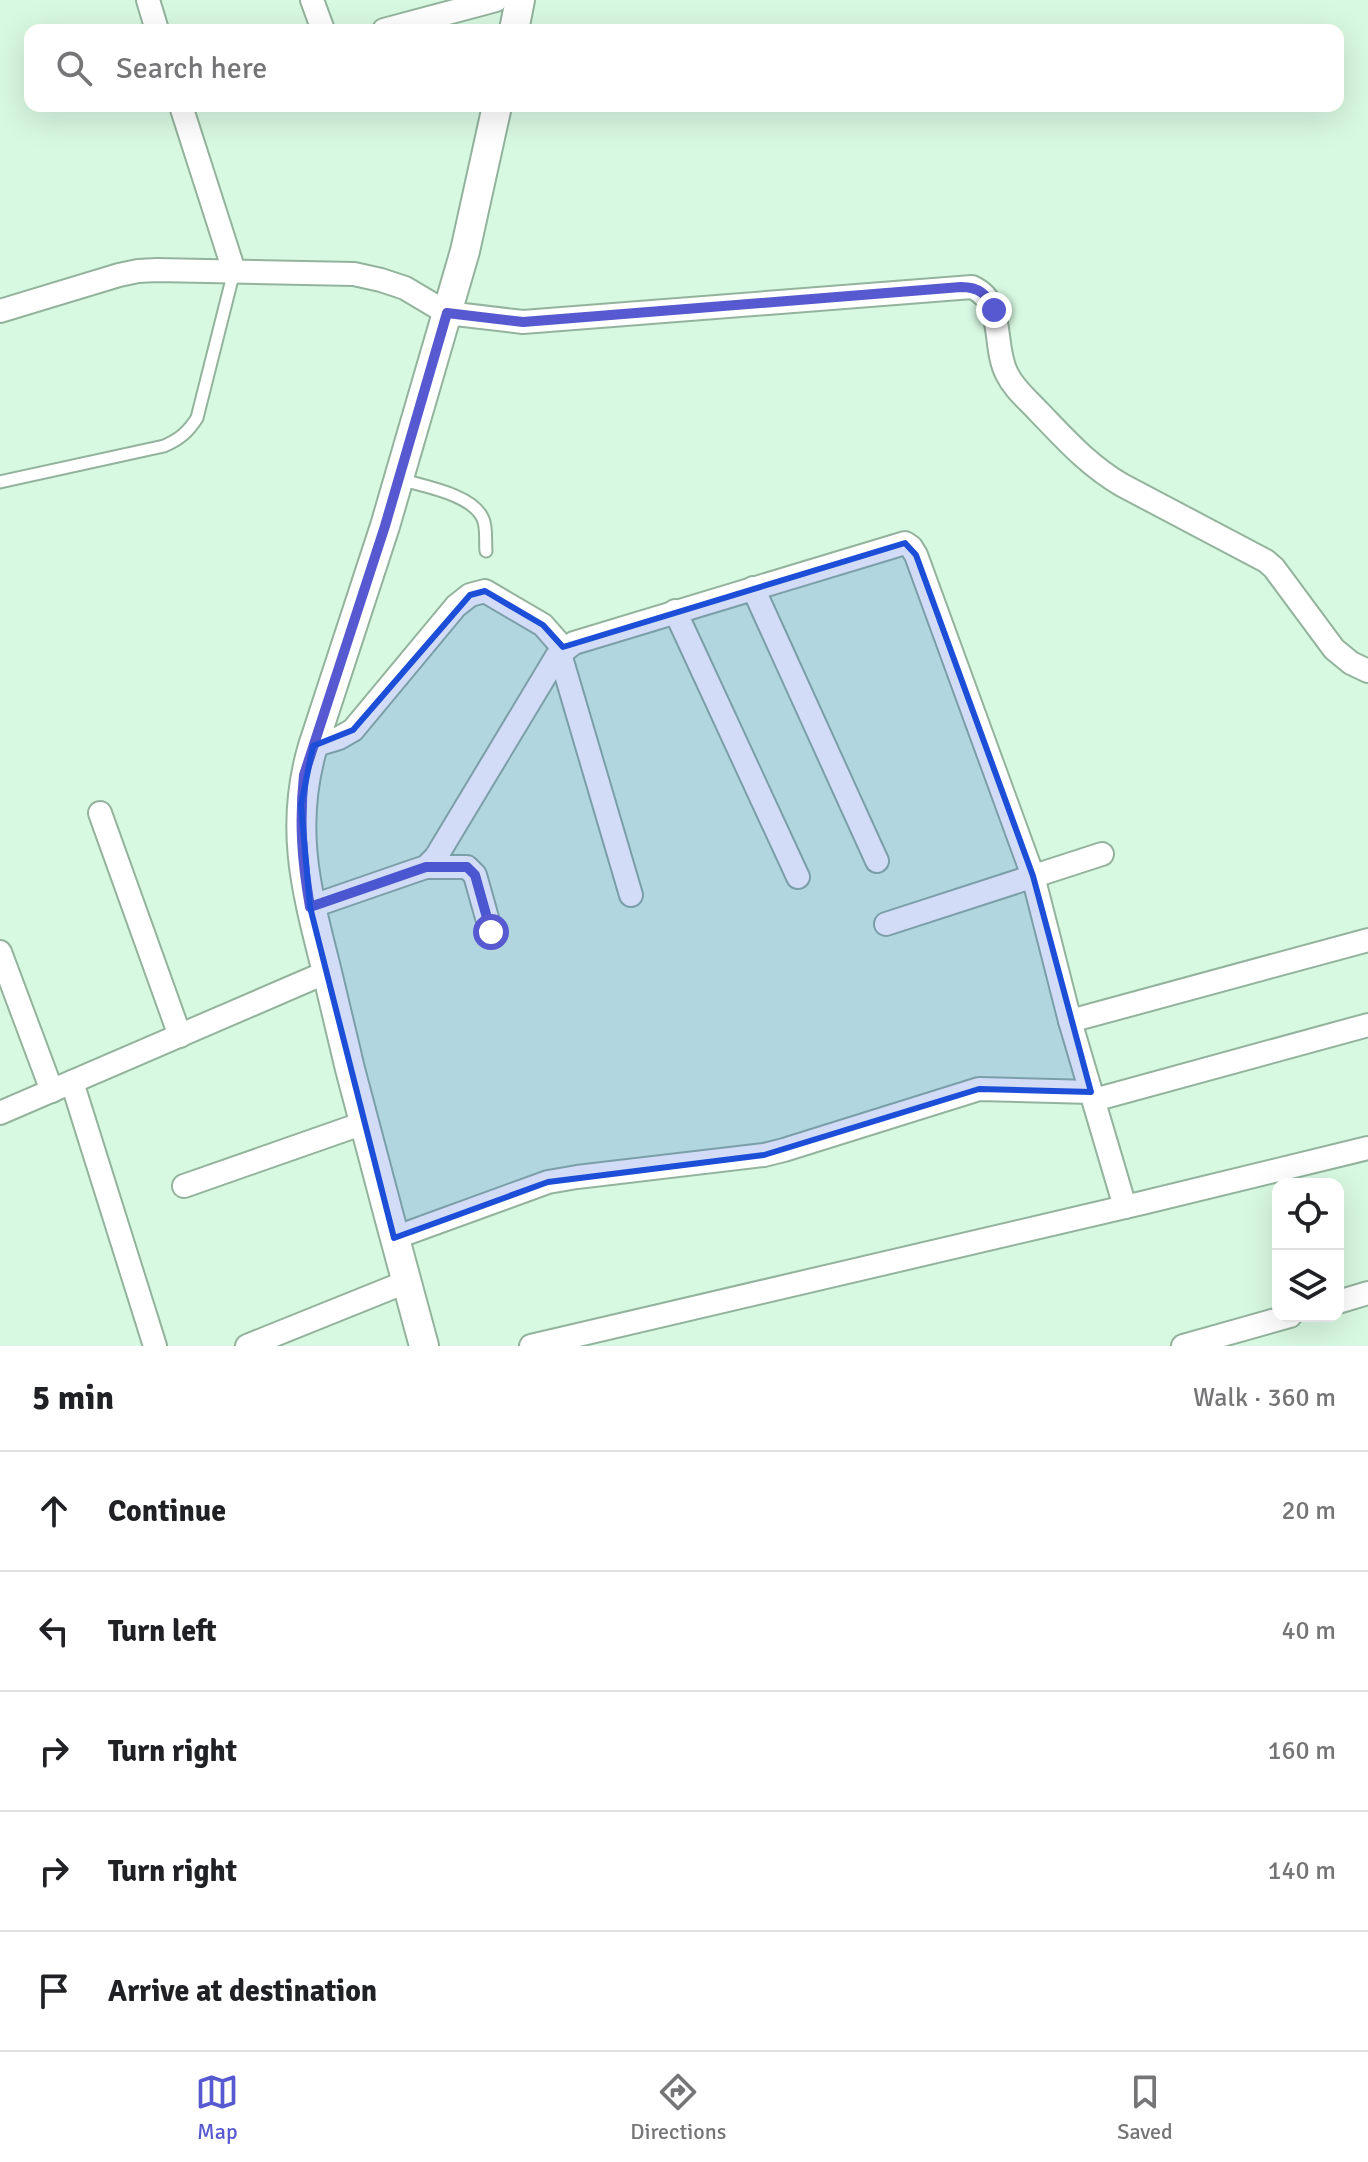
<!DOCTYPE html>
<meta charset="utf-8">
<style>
:root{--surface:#fff;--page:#f6f6f6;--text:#202124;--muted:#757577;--line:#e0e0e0;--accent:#5759d0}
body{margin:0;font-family:Signika,sans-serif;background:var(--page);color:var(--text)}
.controls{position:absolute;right:24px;bottom:24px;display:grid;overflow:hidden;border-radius:16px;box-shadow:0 8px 32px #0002}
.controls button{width:72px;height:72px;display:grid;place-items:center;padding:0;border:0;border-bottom:2px solid var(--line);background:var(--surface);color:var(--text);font:40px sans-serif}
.stop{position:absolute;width:24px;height:24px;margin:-18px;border:6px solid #5759d0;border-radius:50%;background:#fff}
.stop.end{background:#5759d0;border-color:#fff;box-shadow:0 2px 8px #0008}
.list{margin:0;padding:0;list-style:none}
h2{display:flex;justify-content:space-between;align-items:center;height:104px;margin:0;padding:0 32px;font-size:34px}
h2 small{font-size:26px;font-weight:400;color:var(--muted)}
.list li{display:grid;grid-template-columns:52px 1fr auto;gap:24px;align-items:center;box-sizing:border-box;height:120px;padding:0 32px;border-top:2px solid var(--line)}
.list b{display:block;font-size:30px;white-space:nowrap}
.list em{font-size:26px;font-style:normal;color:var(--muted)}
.icon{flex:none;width:44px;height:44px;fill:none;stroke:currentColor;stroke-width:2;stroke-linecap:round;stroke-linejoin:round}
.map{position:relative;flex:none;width:1368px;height:1346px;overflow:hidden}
.search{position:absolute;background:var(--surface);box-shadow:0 8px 32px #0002;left:24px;right:24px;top:24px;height:88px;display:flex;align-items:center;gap:20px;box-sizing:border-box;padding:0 28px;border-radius:16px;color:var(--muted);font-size:30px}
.sheet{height:704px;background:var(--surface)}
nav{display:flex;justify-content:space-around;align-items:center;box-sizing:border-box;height:112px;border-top:2px solid var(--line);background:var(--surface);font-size:22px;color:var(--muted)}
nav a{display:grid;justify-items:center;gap:4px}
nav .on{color:var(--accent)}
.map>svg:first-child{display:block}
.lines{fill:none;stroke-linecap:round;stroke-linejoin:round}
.service-casing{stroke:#93b39d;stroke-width:15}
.minor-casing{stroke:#93b39d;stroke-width:26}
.tertiary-casing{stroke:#93b39d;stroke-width:32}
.service{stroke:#fff;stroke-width:11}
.minor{stroke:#fff;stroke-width:22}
.tertiary{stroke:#fff;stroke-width:28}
.route{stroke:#5759d0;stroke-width:10}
.marked{fill:#1d4ed8;fill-opacity:0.2;stroke:#1d4ed8;stroke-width:6;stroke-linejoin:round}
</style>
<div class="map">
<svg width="1368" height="1346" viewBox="0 0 1368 1346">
<rect width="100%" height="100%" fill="#d7f8e1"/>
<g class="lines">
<!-- service casing -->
<g class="service-casing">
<g id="service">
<path d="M 399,479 C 422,486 473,494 483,519 C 487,527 485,542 486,551"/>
<path d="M 0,482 L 164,446 C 180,439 188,432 197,418 L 234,271"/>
</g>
</g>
<!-- minor casing -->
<g class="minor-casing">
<g id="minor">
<polyline points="148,0 157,30"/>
<polyline points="312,0 323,30"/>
<polyline points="384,30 496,0"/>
<polyline points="181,106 234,271"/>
<path d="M 0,311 L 119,275 L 138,271 L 157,270 L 354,274 L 381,280 L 405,288 L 447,313 L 523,322 L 972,287 C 1006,302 992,346 1007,374 C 1014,389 1028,400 1039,412 C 1066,440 1088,465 1122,485 L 1266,561 L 1274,568 L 1334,649 L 1351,663 L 1368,671"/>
<polyline points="753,588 877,861"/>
<polyline points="675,611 798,877"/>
<polyline points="560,654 631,895"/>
<polyline points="313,746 339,738 353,730 456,606 470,595 485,591 543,625 564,649"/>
<polyline points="100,813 180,1036"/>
<polyline points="426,867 467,867 475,875 491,932"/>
<polyline points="310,907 414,871 426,867 436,857 557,656 574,643 905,543 911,547 916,555 1033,876 1070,1021 1125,1207"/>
<polyline points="886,924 1102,854"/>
<polyline points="0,952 52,1091"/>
<polyline points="1070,1021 1368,940"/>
<polyline points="72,1082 155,1346"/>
<polyline points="1094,1100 1368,1025"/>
<polyline points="0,1113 327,972"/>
<polyline points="184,1186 364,1123"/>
<polyline points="394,1238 548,1182 577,1177 764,1155 784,1150 979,1089 1091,1092"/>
<polyline points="1338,1302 1368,1293"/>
<polyline points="247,1346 406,1282"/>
<polyline points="531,1346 1142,1203 1368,1148"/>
<polyline points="1183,1346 1290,1316"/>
</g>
</g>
<!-- tertiary casing -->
<g class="tertiary-casing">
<g id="tertiary">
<polyline points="514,30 520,0"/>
<path d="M 424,1346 C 399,1254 374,1161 350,1069 C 342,1035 334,1001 326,968 C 306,889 289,827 313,746 L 385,526 L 465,251 L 497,106"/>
</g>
</g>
<!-- service -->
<use href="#service" class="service"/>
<!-- minor -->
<use href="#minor" class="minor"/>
<!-- tertiary -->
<use href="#tertiary" class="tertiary"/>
</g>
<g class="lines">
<!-- route -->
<path class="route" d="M 491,932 L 475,875 L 467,867 L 426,867 L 310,907 C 302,861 299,822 304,775 L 385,526 L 447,313 L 523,322 L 961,287 C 979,287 987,294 994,310"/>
</g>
<!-- marked area -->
<path class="marked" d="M 905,543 L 916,555 L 1033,876 L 1091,1092 L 979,1089 L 764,1155 L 548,1182 L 394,1238 L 310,907 L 301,805 L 313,746 L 353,730 L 470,595 L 485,591 L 543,625 L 563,647 Z"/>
</svg>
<div class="controls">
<button><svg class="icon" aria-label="locate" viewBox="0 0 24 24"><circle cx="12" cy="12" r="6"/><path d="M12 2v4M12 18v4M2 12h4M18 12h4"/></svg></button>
<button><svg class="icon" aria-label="layers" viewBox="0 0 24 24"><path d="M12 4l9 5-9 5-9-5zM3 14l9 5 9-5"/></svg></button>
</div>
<div class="stop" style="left:491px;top:932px"></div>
<div class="stop end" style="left:994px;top:310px"></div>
<div class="search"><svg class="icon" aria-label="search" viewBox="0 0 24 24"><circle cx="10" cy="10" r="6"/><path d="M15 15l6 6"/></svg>Search here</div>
</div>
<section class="sheet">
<h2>5 min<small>Walk · 360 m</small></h2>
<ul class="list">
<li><svg class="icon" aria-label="ahead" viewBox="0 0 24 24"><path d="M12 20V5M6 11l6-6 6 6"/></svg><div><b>Continue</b></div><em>20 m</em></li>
<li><svg class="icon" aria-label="left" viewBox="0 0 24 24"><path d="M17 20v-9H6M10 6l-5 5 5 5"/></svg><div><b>Turn left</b></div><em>40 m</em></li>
<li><svg class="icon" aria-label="right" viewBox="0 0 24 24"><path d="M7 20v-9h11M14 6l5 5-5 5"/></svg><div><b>Turn right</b></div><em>160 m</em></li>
<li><svg class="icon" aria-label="right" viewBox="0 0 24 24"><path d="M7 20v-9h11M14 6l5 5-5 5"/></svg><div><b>Turn right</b></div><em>140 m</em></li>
<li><svg class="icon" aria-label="arrive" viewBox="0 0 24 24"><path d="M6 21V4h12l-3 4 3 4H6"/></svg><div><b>Arrive at destination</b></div></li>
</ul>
</section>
<nav>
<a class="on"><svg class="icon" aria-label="map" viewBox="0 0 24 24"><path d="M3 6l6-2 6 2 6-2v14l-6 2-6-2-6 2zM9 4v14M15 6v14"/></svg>Map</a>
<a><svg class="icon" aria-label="directions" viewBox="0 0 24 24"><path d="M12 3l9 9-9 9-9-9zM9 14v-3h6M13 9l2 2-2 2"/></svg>Directions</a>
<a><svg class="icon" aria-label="saved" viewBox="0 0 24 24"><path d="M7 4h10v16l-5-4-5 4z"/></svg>Saved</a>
</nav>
